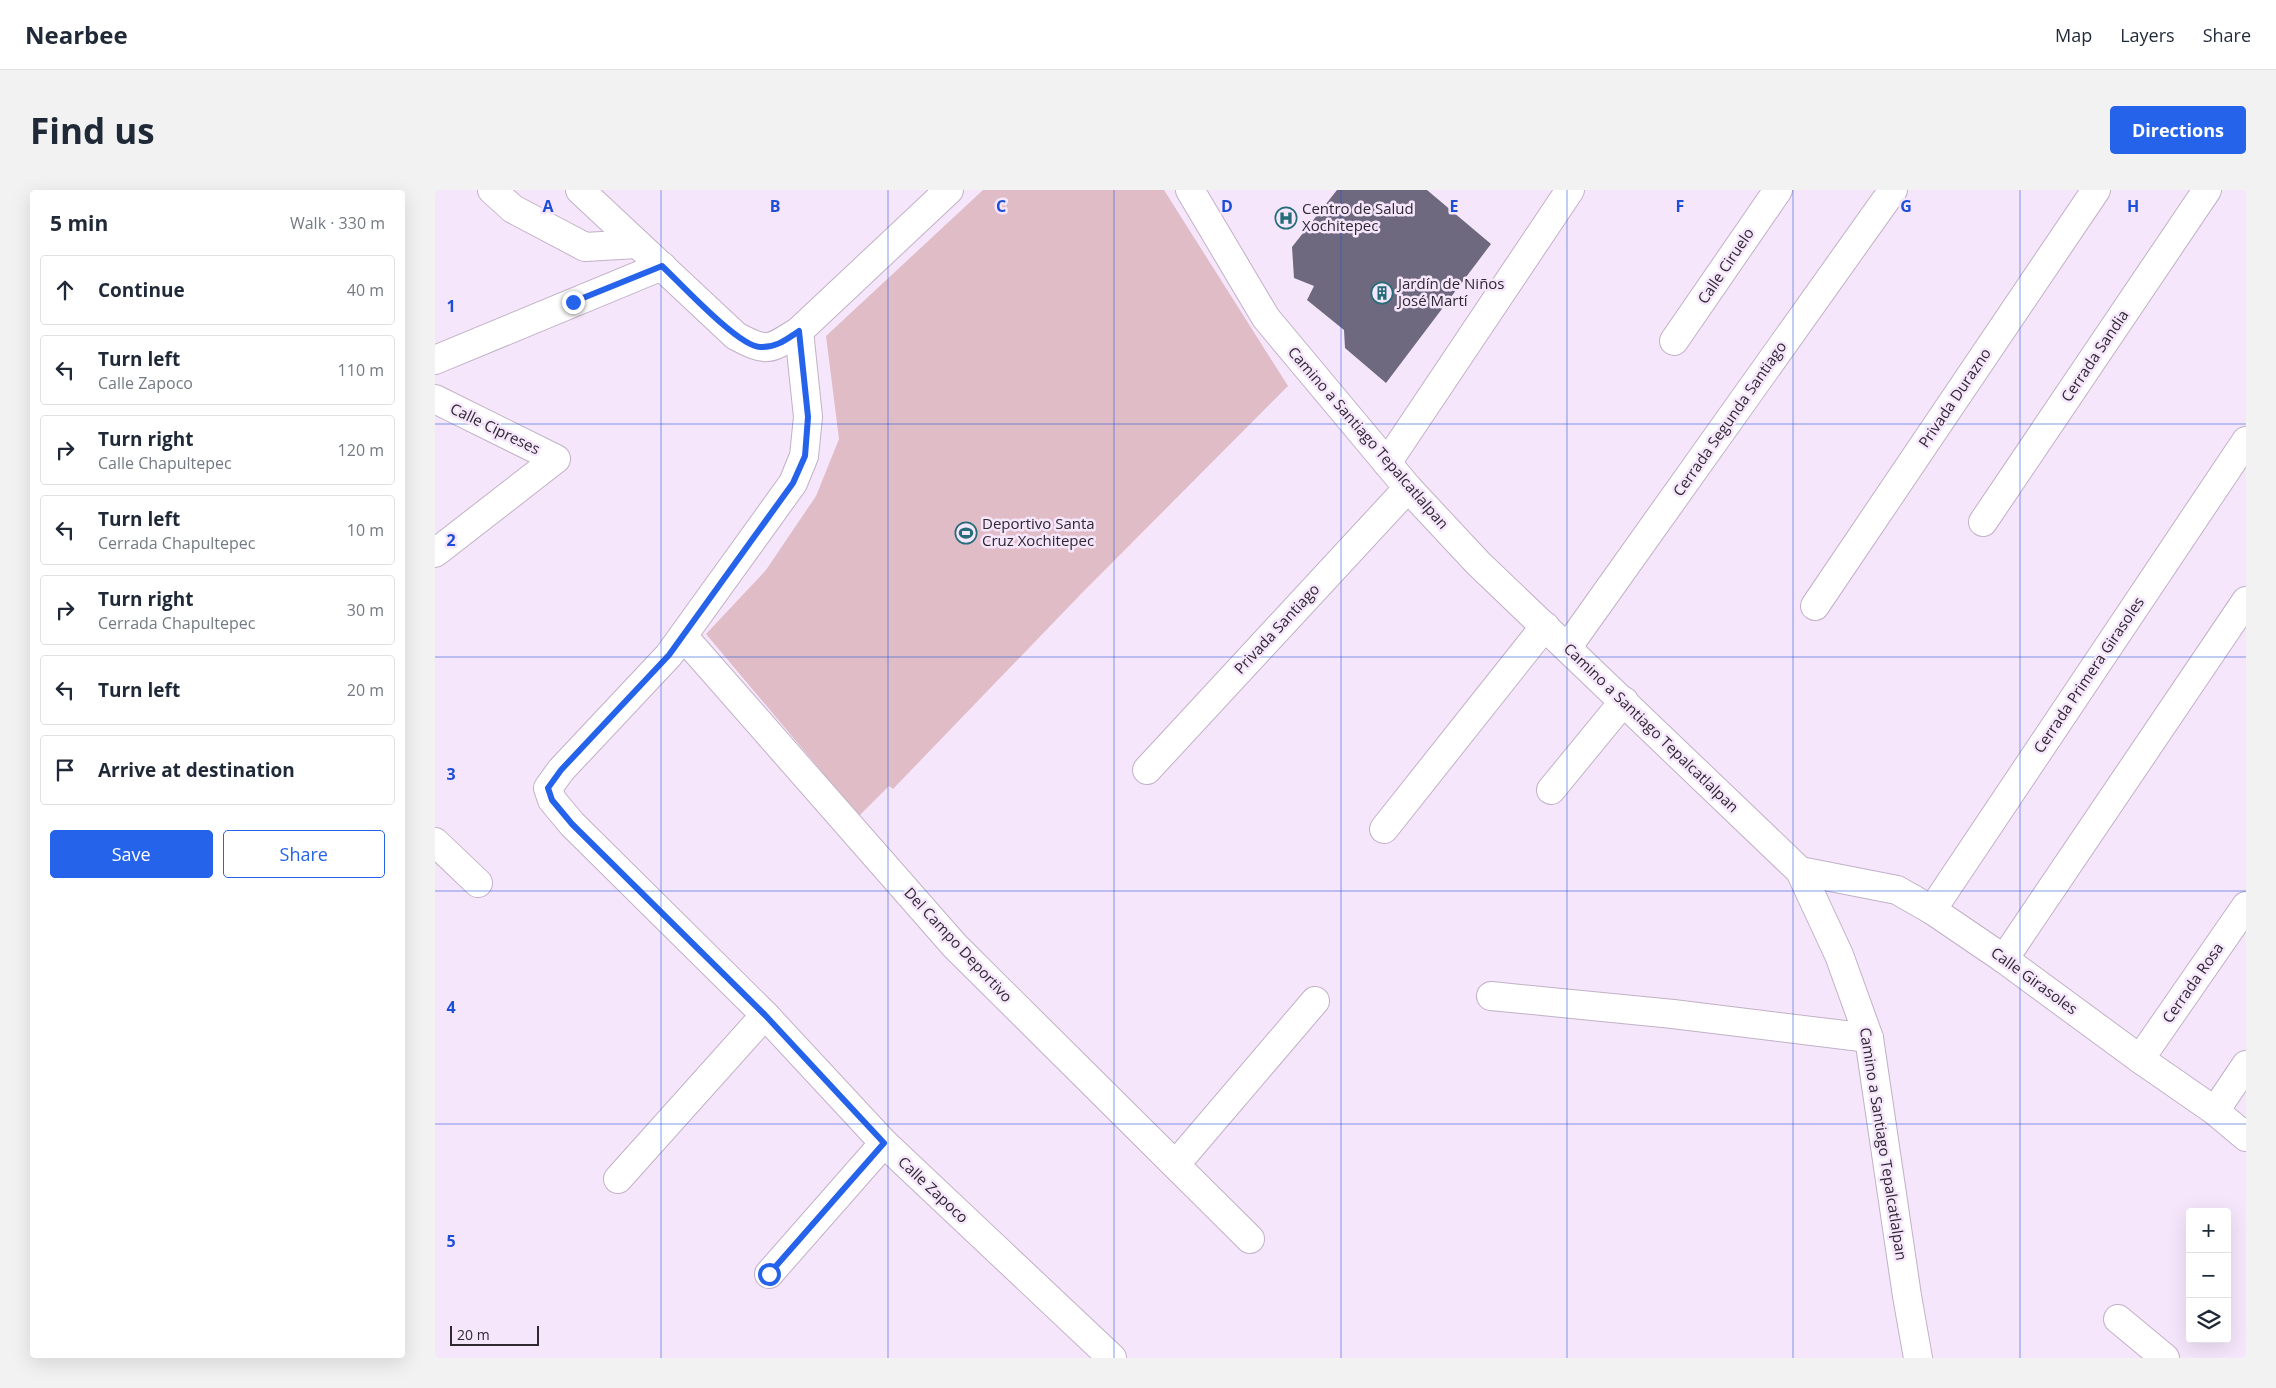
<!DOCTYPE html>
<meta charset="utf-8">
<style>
:root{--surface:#fff;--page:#f2f2f3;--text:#1f2937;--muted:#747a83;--line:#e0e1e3;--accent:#2563eb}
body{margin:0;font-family:"Open Sans",sans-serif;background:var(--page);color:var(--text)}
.controls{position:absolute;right:15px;bottom:15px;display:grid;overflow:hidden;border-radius:5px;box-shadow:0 5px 20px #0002}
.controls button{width:45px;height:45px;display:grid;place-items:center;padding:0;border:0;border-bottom:1px solid var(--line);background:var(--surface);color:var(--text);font:25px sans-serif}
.scale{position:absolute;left:15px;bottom:12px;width:89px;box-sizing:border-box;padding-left:5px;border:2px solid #2e2830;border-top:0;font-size:14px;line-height:18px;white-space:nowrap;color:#2e2830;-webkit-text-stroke:4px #f6e6fc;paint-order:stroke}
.stop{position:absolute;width:15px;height:15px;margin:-11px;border:4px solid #2563eb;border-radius:50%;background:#fff}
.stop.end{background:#2563eb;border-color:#fff;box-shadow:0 1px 5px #0008}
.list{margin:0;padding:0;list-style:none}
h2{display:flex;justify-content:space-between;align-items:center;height:65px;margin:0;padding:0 20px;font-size:21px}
h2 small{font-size:16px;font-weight:400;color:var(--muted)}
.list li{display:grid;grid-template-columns:32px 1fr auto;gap:15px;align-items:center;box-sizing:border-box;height:70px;margin:0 10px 10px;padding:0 10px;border:1px solid var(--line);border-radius:5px}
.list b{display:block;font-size:19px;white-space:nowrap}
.list p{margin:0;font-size:16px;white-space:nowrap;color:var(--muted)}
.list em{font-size:16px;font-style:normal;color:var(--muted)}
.actions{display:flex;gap:10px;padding:15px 20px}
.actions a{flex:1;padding:11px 0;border:1px solid var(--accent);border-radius:5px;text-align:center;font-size:18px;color:var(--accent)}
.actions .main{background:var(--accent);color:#fff}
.icon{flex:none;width:28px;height:28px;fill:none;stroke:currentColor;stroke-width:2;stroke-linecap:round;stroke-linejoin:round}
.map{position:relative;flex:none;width:1811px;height:1168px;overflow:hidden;border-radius:5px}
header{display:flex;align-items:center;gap:30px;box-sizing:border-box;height:70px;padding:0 25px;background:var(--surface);border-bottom:1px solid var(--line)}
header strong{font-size:24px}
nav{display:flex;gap:28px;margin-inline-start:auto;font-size:18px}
.intro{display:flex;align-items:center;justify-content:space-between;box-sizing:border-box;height:120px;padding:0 30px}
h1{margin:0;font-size:35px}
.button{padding:12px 22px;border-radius:5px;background:var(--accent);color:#fff;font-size:18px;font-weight:700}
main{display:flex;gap:30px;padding:0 30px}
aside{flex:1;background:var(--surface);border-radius:5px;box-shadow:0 5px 20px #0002}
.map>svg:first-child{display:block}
.green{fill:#e0bdc6}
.building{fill:#6e697e}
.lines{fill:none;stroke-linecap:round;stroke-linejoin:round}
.minor-casing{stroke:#c1b1c6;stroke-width:30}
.minor{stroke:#fff;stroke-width:28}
.route{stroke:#2563eb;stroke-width:6}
.grid{fill:none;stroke:#1d4ed8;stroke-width:1;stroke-opacity:0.55}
.labels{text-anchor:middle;stroke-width:5;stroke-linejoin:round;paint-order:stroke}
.poi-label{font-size:15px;fill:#2e2830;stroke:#f6e6fc;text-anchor:start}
.street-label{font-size:15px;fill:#2e2830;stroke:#f6e6fc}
.grid-label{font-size:16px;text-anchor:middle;font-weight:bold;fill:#1d4ed8;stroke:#f6e6fc;stroke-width:5;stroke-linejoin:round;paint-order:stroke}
</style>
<header>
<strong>Nearbee</strong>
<nav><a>Map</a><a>Layers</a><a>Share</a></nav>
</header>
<div class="intro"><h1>Find us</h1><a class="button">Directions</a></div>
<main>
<aside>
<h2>5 min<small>Walk · 330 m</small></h2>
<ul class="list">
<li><svg class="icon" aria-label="ahead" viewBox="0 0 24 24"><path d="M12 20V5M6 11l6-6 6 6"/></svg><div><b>Continue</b></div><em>40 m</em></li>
<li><svg class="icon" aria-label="left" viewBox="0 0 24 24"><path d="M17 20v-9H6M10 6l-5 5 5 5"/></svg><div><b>Turn left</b><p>Calle Zapoco</p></div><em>110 m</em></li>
<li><svg class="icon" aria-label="right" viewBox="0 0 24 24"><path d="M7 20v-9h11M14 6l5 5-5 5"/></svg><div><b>Turn right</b><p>Calle Chapultepec</p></div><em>120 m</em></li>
<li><svg class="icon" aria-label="left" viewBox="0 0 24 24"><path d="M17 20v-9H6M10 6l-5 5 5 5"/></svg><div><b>Turn left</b><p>Cerrada Chapultepec</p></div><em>10 m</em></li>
<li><svg class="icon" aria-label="right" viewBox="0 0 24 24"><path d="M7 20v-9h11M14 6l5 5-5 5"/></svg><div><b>Turn right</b><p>Cerrada Chapultepec</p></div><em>30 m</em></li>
<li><svg class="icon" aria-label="left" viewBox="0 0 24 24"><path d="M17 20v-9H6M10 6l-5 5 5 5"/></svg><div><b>Turn left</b></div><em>20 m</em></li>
<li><svg class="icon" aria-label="arrive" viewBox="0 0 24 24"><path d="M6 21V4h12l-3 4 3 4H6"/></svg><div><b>Arrive at destination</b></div></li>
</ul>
<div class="actions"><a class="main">Save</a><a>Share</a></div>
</aside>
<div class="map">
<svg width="1811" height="1168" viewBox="0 0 1811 1168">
<rect width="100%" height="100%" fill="#f6e6fc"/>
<!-- green -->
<polygon class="green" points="548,0 729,0 853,196 645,405 458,599 454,596 424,626 271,444 331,380 381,306 404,249 391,146"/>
<!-- building -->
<polygon class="building" points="902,0 992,0 1056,54 951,193 910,158 909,140 872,110 879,96 859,88 857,57"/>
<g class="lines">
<!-- minor casing -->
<g class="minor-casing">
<g id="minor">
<polyline points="57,0 78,19 150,57 202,54"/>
<path d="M 145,0 L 301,146 C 333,163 334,160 364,141 L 514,0"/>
<polyline points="755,0 831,128 973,298 1043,373 1365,681 1404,765 1434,848 1472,1106 1483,1168"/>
<polyline points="364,141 373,227 369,266 358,293 234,465 126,580 113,598 117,610 137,634 330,825 449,953 677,1168"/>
<polyline points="1239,151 1343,0"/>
<polyline points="0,170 227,76"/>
<polyline points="0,209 121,269 0,363"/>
<polyline points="952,273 1135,0"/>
<polyline points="1548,332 1772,0"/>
<polyline points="1380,416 1661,0"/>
<polyline points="248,446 520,756 815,1049"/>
<polyline points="1132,458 1458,0"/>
<polyline points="712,580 973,298"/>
<polyline points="1116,600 1189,511"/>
<polyline points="949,639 1110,436"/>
<polyline points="0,652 43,693"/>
<polyline points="1365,681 1462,700 1497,720 1569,769 1705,869 1780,921 1811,947"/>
<polyline points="1497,720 1811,251"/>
<polyline points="1569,769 1811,411"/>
<polyline points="1056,806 1238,824 1434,848"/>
<polyline points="1705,869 1811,716"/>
<polyline points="1780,921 1811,875"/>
<polyline points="741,974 880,811"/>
<polyline points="183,989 330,825"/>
<polyline points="334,1084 449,953"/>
<polyline points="1683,1129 1730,1168"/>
</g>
</g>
<!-- minor -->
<use href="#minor" class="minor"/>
</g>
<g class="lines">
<!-- route -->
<path class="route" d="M 138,112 L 227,76 C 245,93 304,157 325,157 C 341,158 352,149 364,141 L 373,227 L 370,266 L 358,293 L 234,465 L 126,580 L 113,598 L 117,610 L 137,634 L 330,825 L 449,953 L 334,1084"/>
</g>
<!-- grid -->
<path class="grid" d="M 226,0 L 226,1168M 453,0 L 453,1168M 679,0 L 679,1168M 906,0 L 906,1168M 1132,0 L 1132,1168M 1358,0 L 1358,1168M 1585,0 L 1585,1168M 0,234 L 1811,234M 0,467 L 1811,467M 0,701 L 1811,701M 0,934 L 1811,934"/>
<!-- icons -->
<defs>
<g id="hospital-ring" transform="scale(1.125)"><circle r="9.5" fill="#f6e6fc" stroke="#266d7a" stroke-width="1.5"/><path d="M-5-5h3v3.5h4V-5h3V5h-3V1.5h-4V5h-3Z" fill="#266d7a"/></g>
<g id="building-ring" transform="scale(1.125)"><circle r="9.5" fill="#f6e6fc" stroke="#266d7a" stroke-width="1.5"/><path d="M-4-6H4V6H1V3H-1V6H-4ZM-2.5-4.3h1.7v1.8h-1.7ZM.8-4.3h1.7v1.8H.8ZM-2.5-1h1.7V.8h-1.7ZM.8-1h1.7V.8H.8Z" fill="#266d7a"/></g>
<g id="stadium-ring" transform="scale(1.125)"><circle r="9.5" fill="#f6e6fc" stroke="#266d7a" stroke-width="1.5"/><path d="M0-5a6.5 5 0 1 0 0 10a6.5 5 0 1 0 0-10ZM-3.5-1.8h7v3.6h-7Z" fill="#266d7a"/></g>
</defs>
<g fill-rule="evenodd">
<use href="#hospital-ring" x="851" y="28"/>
<use href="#building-ring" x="947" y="103"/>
<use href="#stadium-ring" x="531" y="343"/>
</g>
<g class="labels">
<!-- poi labels -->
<g class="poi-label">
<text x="867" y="24">Centro de Salud<tspan x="867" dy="17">Xochitepec</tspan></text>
<text x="963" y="99">Jardín de Niños<tspan x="963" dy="17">José Martí</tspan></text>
<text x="547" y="339">Deportivo Santa<tspan x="547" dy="17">Cruz Xochitepec</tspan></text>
</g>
<!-- street labels -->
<g class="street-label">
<text transform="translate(1291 76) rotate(-56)" y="5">Calle Ciruelo</text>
<text transform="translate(1660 166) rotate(-56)" y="5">Cerrada Sandia</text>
<text transform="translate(1520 208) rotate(-56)" y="5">Privada Durazno</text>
<text transform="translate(1295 229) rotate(-55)" y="5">Cerrada Segunda Santiago</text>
<text transform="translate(60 239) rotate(26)" y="5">Calle Cipreses</text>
<text transform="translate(933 248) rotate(49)" y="5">Camino a Santiago Tepalcatlalpan</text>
<text transform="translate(842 439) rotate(-47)" y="5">Privada Santiago</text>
<text transform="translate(1654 485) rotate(-56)" y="5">Cerrada Primera Girasoles</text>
<text transform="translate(1216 538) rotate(44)" y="5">Camino a Santiago Tepalcatlalpan</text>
<text transform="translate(523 755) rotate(47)" y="5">Del Campo Deportivo</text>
<text transform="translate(1599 791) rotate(36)" y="5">Calle Girasoles</text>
<text transform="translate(1758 793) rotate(-55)" y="5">Cerrada Rosa</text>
<text transform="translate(1448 954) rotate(81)" y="5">Camino a Santiago Tepalcatlalpan</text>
<text transform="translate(498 1000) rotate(43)" y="5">Calle Zapoco</text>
</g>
</g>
<g class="grid-label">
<text x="113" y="22">A</text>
<text x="340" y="22">B</text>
<text x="566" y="22">C</text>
<text x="792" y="22">D</text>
<text x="1019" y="22">E</text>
<text x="1245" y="22">F</text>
<text x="1471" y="22">G</text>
<text x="1698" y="22">H</text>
<text x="16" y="122">1</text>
<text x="16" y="356">2</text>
<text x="16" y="590">3</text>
<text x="16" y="823">4</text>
<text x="16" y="1057">5</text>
</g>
</svg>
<div class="controls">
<button>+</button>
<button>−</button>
<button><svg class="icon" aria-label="layers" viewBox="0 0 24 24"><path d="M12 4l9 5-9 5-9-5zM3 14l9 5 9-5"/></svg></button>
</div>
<div class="scale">20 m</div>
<div class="stop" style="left:334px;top:1084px"></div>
<div class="stop end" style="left:138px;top:112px"></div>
</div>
</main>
